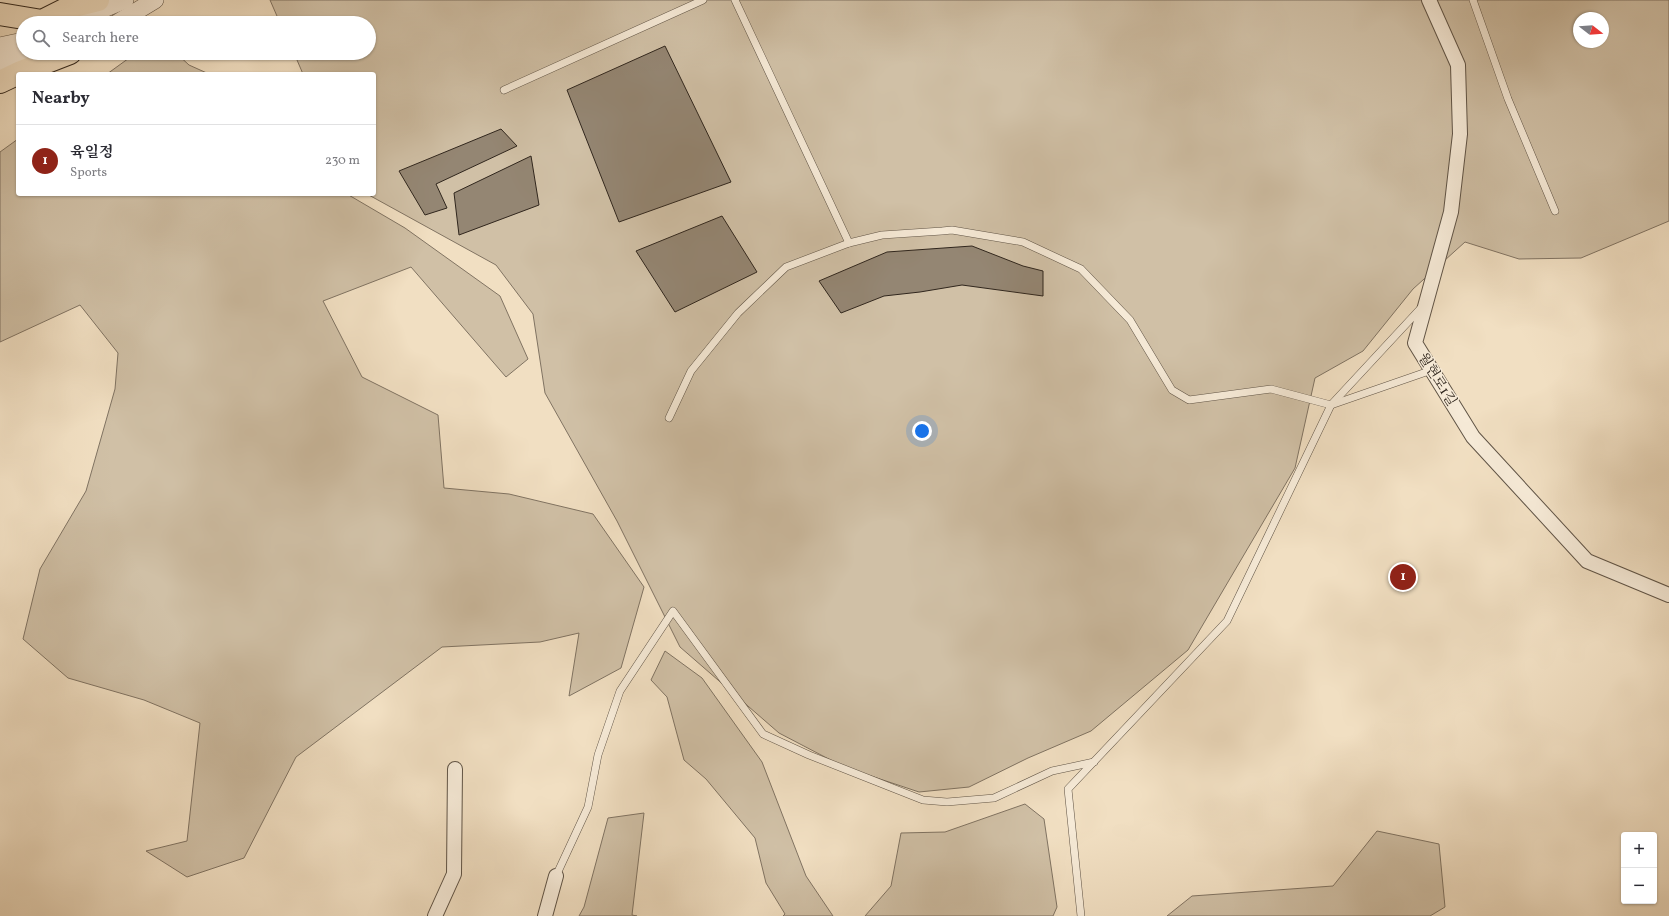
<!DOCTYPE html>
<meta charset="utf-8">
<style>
:root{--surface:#fff;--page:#f7f7f7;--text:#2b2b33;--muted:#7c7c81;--line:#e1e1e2;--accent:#8f2418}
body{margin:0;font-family:Vollkorn,"Noto Serif KR",serif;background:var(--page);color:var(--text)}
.controls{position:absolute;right:12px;bottom:12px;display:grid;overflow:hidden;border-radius:4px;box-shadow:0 1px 3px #0004}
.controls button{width:36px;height:36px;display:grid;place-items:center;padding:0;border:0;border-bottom:1px solid var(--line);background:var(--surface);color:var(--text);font:20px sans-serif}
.compass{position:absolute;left:1573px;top:12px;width:36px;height:36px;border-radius:50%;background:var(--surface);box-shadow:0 1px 3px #0004;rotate:107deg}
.you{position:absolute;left:922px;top:431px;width:14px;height:14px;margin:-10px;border:3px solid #fff;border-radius:50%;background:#1a73e8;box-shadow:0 0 0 6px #1a73e833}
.badge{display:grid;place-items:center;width:26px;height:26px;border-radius:50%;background:var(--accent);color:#fff;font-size:13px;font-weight:700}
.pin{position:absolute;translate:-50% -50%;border:2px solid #fff;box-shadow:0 1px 4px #0006}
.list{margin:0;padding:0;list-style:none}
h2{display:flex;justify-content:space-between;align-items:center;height:52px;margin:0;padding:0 16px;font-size:17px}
h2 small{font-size:13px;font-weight:400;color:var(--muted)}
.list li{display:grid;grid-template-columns:26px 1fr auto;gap:12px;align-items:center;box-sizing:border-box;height:72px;padding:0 16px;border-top:1px solid var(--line)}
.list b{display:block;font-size:15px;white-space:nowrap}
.list p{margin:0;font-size:13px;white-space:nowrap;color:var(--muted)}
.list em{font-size:13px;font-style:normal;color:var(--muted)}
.icon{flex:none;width:22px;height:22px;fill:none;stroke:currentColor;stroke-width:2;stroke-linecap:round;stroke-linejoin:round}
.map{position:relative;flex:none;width:1669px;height:916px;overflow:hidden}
.search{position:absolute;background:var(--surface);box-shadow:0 1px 3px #0004;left:16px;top:16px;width:360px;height:44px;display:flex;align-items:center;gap:10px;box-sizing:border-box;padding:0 14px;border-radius:22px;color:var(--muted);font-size:15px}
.panel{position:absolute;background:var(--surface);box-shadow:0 1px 3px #0004;left:16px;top:72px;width:360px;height:124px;border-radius:4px}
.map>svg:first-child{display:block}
.green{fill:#d0c0a6;stroke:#807362;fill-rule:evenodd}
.building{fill:#948673;stroke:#30261d}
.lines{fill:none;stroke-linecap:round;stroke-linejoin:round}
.service-casing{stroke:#605446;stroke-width:8}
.minor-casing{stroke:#605446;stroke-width:16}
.tertiary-casing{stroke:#605446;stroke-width:18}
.primary-casing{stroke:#30261d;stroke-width:24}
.service{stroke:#f6ead7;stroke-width:7}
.minor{stroke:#f6ead7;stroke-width:14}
.tertiary{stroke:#f6ead7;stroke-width:17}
.primary{stroke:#f1dfc2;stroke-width:22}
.labels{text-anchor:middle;stroke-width:3;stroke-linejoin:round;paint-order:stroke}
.street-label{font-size:14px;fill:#30261d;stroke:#f6ead7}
</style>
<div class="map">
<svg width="1669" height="916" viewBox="0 0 1669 916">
<rect width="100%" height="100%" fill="#f1dfc2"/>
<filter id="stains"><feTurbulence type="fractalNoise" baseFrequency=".005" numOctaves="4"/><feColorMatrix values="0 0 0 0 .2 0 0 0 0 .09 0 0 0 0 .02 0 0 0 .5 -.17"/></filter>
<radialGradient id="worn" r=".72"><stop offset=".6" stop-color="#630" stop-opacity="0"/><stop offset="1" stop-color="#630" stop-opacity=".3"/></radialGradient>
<!-- green -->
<g class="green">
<path d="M 270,0 L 1669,0 L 1669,221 L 1581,258 L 1519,259 L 1465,242 L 1413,289 L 1363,351 L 1315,378 L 1295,468 L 1188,650 L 1091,731 L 1028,758 L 969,787 L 919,792 L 844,767 L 779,733 L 680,647 L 617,521 L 545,393 L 533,314 L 496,265 L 367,194 L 374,194 L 374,74 L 303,74 L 294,53 L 369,53 L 369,23 L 280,23 ZM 1579,18 L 1603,18 L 1603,42 L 1579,42 Z"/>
<polygon points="136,53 176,53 189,65 209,74 107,74"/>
<polygon points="18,139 18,194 347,194 405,228 500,296 528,359 506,377 411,267 323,301 362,377 438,415 444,488 509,494 593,514 644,587 621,668 569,696 579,633 540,642 442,647 296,757 244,858 187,877 146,851 187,841 200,723 144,700 68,678 23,639 40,569 86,491 115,389 118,353 80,305 0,342 0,152"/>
<polygon points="665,651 702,678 762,762 806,876 833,916 783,916 785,914 766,883 755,838 706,779 684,760 667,697 651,680"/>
<polygon points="1025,804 1044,819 1057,907 1053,916 865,916 891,886 901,833 945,832"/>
<polygon points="644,813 632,915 637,916 579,916 584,907 608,818"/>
<polygon points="1377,831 1439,844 1445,907 1430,916 1167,916 1192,896 1333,886"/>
</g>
<!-- building -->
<g class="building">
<polygon points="665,46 731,182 619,222 567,90"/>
<polygon points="501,129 517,146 436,184 447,208 425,215 399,171"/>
<polygon points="531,156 539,205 459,235 454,193"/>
<polygon points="722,216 757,272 675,312 636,251"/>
<polygon points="972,246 1023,266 1043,271 1043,296 962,285 920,292 884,296 841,313 819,281 887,252"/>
</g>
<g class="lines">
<!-- service casing -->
<g class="service-casing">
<g id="service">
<polyline points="735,0 849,243"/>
<polyline points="1473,0 1508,99 1555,211"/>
<polyline points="504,90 703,0"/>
<polyline points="669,418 691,371 738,313 786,267 849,243 882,235 942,231 952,230 1023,242 1081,269 1130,320 1172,390 1189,400 1271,389 1331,405 1432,370"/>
<polyline points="556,876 588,807 598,755 620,691 673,611 763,734 809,755 923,800 947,802 994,798 1052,771 1094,762"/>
<polyline points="1081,916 1068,789 1227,621 1331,405 1421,308"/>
</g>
</g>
<!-- minor casing -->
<g class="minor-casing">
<g id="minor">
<polyline points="1429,0 1458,65 1460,134 1451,212 1415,343 1473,437 1587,561 1669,595"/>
<polyline points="435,916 454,874 455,769"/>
<polyline points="545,916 556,876"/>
</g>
</g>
<!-- tertiary casing -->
<g class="tertiary-casing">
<g id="tertiary">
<polyline points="71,23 125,0"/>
<polyline points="117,23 155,0"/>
<polyline points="0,46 23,41"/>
<polyline points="0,62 26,53"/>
</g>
</g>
<!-- primary casing -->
<g class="primary-casing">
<g id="primary">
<polyline points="0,14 42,21 70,7 98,0"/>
<polyline points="0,82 21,72 70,53"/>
</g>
</g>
<!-- service -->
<use href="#service" class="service"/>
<!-- minor -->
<use href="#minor" class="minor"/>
<!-- tertiary -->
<use href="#tertiary" class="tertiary"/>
<!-- primary -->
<use href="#primary" class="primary"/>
</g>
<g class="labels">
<!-- street labels -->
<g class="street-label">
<text transform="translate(1438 379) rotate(58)" y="5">월현로1길</text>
</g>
</g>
<rect width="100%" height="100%" filter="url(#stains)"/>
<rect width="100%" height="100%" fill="url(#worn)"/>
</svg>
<div class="controls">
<button>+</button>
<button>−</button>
</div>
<svg class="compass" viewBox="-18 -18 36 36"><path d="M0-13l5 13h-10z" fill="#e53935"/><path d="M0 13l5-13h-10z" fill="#7c7c81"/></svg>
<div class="you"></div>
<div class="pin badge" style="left:1403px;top:577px">1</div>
<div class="search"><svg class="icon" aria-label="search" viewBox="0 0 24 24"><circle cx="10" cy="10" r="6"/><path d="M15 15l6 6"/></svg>Search here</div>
<section class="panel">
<h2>Nearby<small></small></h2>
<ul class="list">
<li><span class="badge">1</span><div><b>육일정</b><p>Sports</p></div><em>230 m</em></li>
</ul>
</section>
</div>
